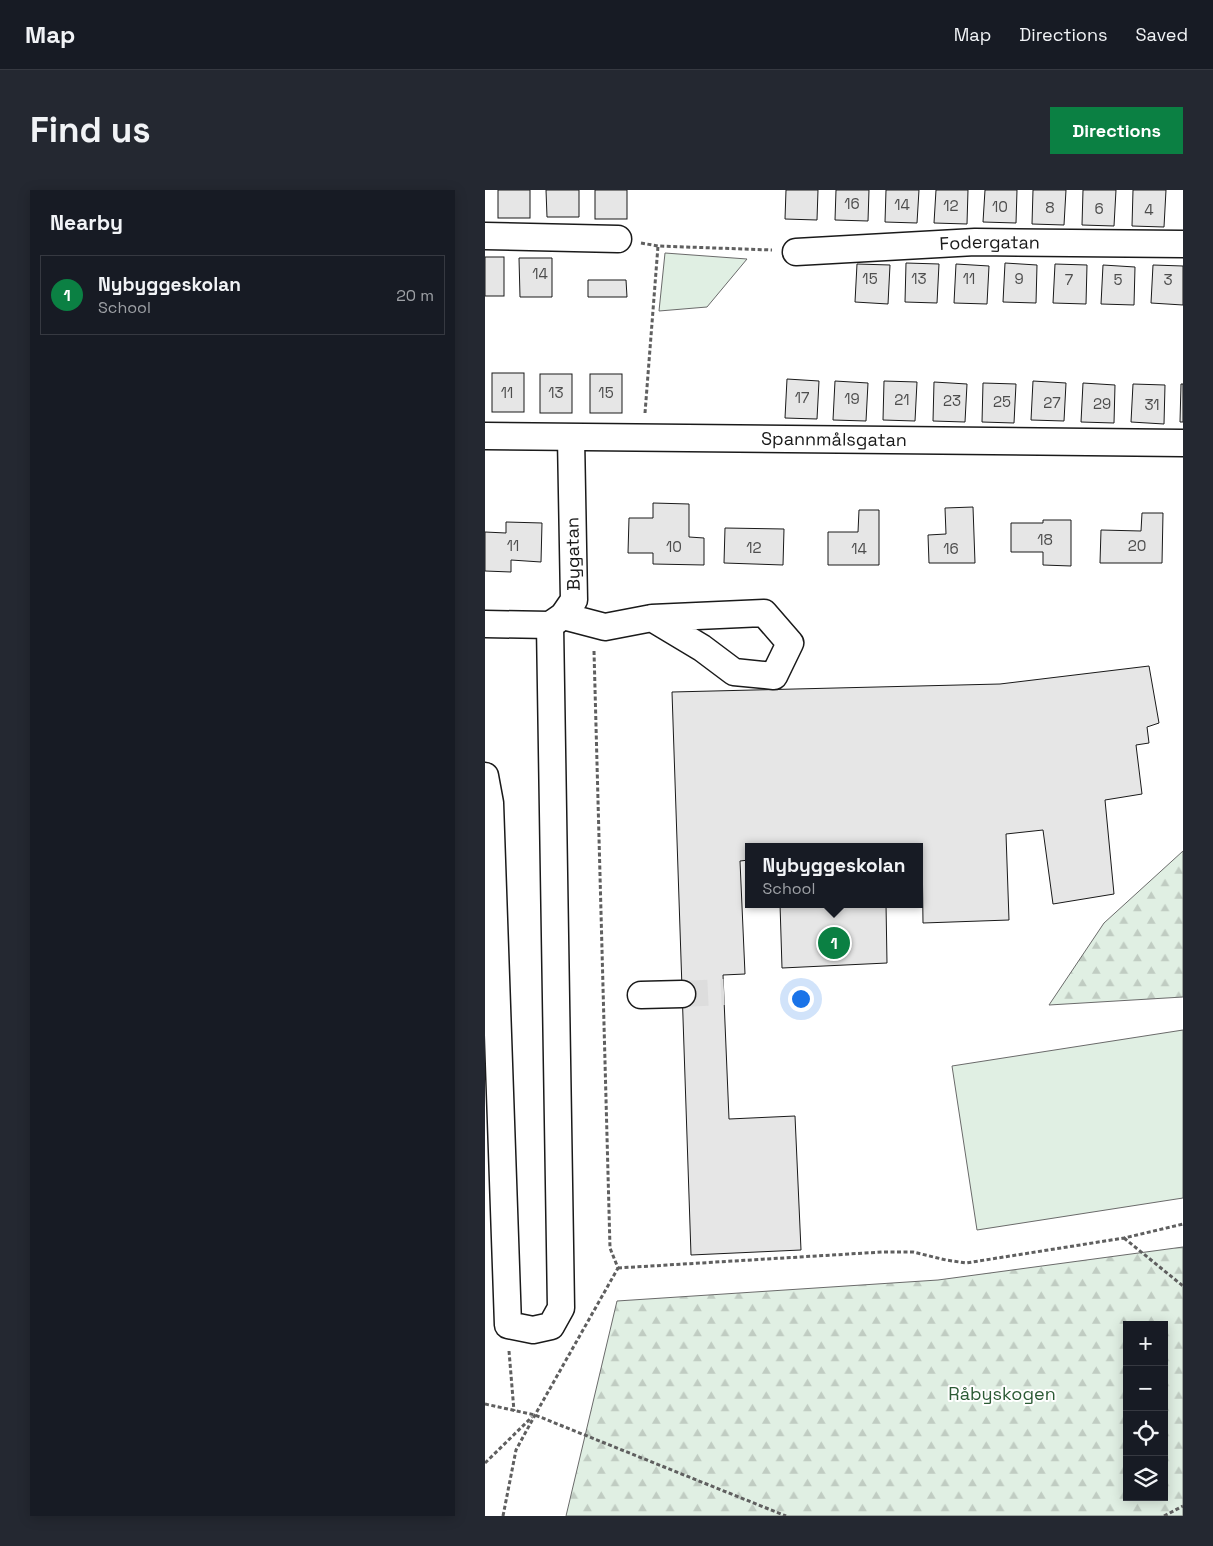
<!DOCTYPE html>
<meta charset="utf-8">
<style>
:root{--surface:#171b24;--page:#242831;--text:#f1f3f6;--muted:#9ea1a6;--line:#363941;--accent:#0b8043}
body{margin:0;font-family:"Space Grotesk",sans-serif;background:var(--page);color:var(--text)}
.controls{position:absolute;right:15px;bottom:15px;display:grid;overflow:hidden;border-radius:0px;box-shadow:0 2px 12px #0003}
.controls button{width:45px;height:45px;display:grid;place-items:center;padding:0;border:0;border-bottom:1px solid var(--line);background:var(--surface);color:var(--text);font:25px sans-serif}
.you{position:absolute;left:315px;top:808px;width:18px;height:18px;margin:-12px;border:4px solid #fff;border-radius:50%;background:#1a73e8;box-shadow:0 0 0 8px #1a73e833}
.badge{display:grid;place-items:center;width:32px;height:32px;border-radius:50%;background:var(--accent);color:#fff;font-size:16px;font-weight:700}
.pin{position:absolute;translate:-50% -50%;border:2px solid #fff;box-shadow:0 1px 5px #0006}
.popup{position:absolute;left:260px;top:653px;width:178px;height:65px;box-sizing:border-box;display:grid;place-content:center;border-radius:0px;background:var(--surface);filter:drop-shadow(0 1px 4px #0005);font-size:16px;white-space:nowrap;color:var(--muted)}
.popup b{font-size:19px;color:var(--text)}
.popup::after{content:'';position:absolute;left:50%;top:100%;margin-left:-10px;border:10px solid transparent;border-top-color:var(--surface)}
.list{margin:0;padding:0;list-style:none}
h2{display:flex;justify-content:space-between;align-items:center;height:65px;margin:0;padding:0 20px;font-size:21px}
h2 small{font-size:16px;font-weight:400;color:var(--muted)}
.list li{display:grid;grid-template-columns:32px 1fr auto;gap:15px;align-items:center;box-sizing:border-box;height:80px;margin:0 10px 10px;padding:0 10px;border:1px solid var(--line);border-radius:0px}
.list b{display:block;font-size:19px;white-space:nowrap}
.list p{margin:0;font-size:16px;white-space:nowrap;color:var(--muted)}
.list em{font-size:16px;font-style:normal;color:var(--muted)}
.icon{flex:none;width:28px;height:28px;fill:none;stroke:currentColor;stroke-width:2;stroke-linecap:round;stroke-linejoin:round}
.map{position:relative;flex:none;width:698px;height:1326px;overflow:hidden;border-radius:0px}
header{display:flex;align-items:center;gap:30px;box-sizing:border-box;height:70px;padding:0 25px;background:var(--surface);border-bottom:1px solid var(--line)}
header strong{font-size:24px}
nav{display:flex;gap:28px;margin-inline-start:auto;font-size:18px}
.intro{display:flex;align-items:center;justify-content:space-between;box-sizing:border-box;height:120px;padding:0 30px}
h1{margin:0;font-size:35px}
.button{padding:12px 22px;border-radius:0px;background:var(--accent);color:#fff;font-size:18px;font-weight:700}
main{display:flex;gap:30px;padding:0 30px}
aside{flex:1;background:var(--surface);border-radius:0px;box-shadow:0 2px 12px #0003}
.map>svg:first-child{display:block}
.forest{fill:url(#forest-firs);stroke:#6a6a6a;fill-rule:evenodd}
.park{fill:#e0efe3;stroke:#6a6a6a}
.building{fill:#e6e6e6;stroke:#1a1a1a}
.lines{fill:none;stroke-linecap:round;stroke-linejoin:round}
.minor-tunnel{stroke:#ddd;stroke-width:26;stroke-dasharray:26 13;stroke-linecap:butt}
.minor-casing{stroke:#1a1a1a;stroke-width:29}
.path{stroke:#5f5f5f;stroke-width:3;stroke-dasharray:4 2.5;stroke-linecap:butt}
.minor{stroke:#fff;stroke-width:26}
.labels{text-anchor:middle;stroke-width:4;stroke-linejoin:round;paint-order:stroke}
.number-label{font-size:15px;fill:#4d4d4d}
.street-label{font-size:18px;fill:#1a1a1a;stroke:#fff}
.park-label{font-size:18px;fill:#2b5a34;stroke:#fff}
</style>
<header>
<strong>Map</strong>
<nav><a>Map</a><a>Directions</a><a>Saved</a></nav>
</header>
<div class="intro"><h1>Find us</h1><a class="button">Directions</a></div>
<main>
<aside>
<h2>Nearby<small></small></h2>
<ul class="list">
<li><span class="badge">1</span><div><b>Nybyggeskolan</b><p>School</p></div><em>20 m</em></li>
</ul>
</aside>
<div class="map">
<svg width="698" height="1326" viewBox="0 0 698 1326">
<defs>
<pattern id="forest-firs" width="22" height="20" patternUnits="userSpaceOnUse" patternTransform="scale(1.25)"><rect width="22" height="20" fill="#e0efe3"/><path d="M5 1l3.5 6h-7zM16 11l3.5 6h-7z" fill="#c0ccc2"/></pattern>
</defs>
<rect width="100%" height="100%" fill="#fff"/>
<!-- forest -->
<g class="forest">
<polygon points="698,661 698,807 564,815 619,733"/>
<path d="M 698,1057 L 698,1326 L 81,1326 L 132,1111 L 453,1090 ZM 642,1135 L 679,1135 L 679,1307 L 642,1307 Z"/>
</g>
<!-- park -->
<g class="park">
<polygon points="180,63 262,69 222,117 174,121"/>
<polygon points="698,840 698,1008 492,1040 467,876"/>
</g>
<!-- building -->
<g class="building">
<rect x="13" y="0" width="32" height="28"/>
<polygon points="61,0 94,0 94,27 62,27"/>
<rect x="110" y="0" width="32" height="29"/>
<polygon points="301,0 333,0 332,30 300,29"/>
<polygon points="351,0 384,0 383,31 350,30"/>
<polygon points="401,0 434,0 432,33 400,32"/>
<polygon points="451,0 483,0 482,34 449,33"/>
<polygon points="500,0 532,0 531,33 498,32"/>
<polygon points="548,0 581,0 579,35 547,34"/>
<polygon points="598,0 631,0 629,36 597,35"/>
<polygon points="648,0 681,0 679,37 647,36"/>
<rect x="0" y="67" width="19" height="39"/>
<polygon points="34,68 67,68 67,107 35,107"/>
<polygon points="421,73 454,74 452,113 420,112"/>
<polygon points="520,73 552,75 551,113 518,112"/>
<polygon points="372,74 405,75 403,114 370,112"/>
<polygon points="471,74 504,76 502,114 469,113"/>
<polygon points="570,74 602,75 601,114 568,113"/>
<polygon points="618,75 650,77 649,115 616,114"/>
<polygon points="668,75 698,76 698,115 666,113"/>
<polygon points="103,90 141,90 142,107 103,107"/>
<rect x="7" y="183" width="32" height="39"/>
<rect x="55" y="184" width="32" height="39"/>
<rect x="105" y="184" width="32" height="39"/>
<polygon points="302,189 334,191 332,229 300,228"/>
<polygon points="350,191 383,193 381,231 348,230"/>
<polygon points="399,191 432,192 430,231 398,230"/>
<polygon points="548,191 581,193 579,231 546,230"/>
<polygon points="449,192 482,194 480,232 448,231"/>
<polygon points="498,193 531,194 529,233 497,232"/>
<polygon points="598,193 630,195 629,233 596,232"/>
<polygon points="648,194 680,195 679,234 646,232"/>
<polygon points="696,194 698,194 698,232 695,232"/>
<polygon points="168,313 204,314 204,347 219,348 219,375 168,374 168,363 143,363 144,328 168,328"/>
<polygon points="488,317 490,373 444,373 443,345 461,344 460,318"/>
<polygon points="374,320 394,320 394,375 343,375 343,342 373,342"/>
<polygon points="657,323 678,323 677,373 615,373 616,340 656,341"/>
<polygon points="558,330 586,330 586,376 558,375 558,362 526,362 526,333 558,333"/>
<polygon points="21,332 57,333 56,372 26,370 26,382 0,381 0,342 21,343"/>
<polygon points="240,338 299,339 298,375 239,373"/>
<polygon points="664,476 674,533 662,537 664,553 651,555 657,604 620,610 629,704 568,714 558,640 521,644 524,730 438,733 437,655 400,654 400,657 264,657 264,670 255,671 260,784 238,785 244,929 310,926 316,1060 206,1065 187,502 515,494"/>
<polygon points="295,714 401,714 402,773 297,778"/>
</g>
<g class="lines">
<!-- minor-tunnel -->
<polyline class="minor-tunnel" points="197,804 239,802"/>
<!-- minor casing -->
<g class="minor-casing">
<g id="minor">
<polyline points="0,46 133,49"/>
<path id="s1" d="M 311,62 L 490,52 L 698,54"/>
<path id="s2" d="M 0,246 L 698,253"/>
<polyline points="78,426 120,437 167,428 217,458 249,482 289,486 305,453 279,423 167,428"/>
<polyline points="0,434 65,435 78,426 89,410 86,248"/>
<polyline points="0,586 5,613 23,1135 48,1140 66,1136 76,1118 65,435"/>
<polyline points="156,805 197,804"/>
</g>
</g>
<!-- path -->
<g class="path">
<polyline points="156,53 173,56 287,60"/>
<polyline points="160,223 173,56"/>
<polyline points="109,461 125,1058 133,1078"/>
<polyline points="639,1048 698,1096"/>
<polyline points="133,1078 397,1062 428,1062 461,1070 481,1073 639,1048 698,1034"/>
<polyline points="24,1161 29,1221"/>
<polyline points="0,1214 50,1225 301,1326"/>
<polyline points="0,1273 47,1227"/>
<polyline points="18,1326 31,1260 50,1225 133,1078"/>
<polyline points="679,1326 698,1316"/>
</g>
<!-- minor -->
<use href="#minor" class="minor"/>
</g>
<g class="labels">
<!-- number labels -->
<g class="number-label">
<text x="367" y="19">16</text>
<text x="417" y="20">14</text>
<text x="466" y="21">12</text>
<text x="515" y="22">10</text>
<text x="565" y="23">8</text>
<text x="614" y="24">6</text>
<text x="664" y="25">4</text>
<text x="55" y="89">14</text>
<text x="385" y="94">15</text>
<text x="434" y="94">13</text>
<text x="484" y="94">11</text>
<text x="534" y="94">9</text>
<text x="584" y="95">7</text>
<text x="633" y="95">5</text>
<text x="683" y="95">3</text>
<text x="22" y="208">11</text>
<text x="71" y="208">13</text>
<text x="121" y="208">15</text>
<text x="317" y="213">17</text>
<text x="367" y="214">19</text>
<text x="417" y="215">21</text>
<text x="467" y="216">23</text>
<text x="517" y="217">25</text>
<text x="567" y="218">27</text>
<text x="617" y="219">29</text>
<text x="667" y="220">31</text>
<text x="560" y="355">18</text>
<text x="28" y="361">11</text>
<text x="652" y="361">20</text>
<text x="189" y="362">10</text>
<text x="269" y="363">12</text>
<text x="374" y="364">14</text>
<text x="466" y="364">16</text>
</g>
<!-- street labels -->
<g class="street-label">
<text dy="6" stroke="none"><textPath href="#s1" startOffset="194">Fodergatan</textPath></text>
<text dy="6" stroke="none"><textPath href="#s2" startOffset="349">Spannmålsgatan</textPath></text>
<text transform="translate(88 364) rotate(-91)" y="6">Bygatan</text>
</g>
<!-- park labels -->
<g class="park-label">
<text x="517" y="1210">Råbyskogen</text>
</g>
</g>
</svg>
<div class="controls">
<button>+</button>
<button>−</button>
<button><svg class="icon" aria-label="locate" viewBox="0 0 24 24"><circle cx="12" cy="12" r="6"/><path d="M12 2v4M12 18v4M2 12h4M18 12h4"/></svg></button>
<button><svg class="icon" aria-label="layers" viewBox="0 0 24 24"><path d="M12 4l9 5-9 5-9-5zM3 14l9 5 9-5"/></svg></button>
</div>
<div class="you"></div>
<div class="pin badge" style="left:349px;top:753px">1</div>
<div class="popup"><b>Nybyggeskolan</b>School</div>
</div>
</main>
